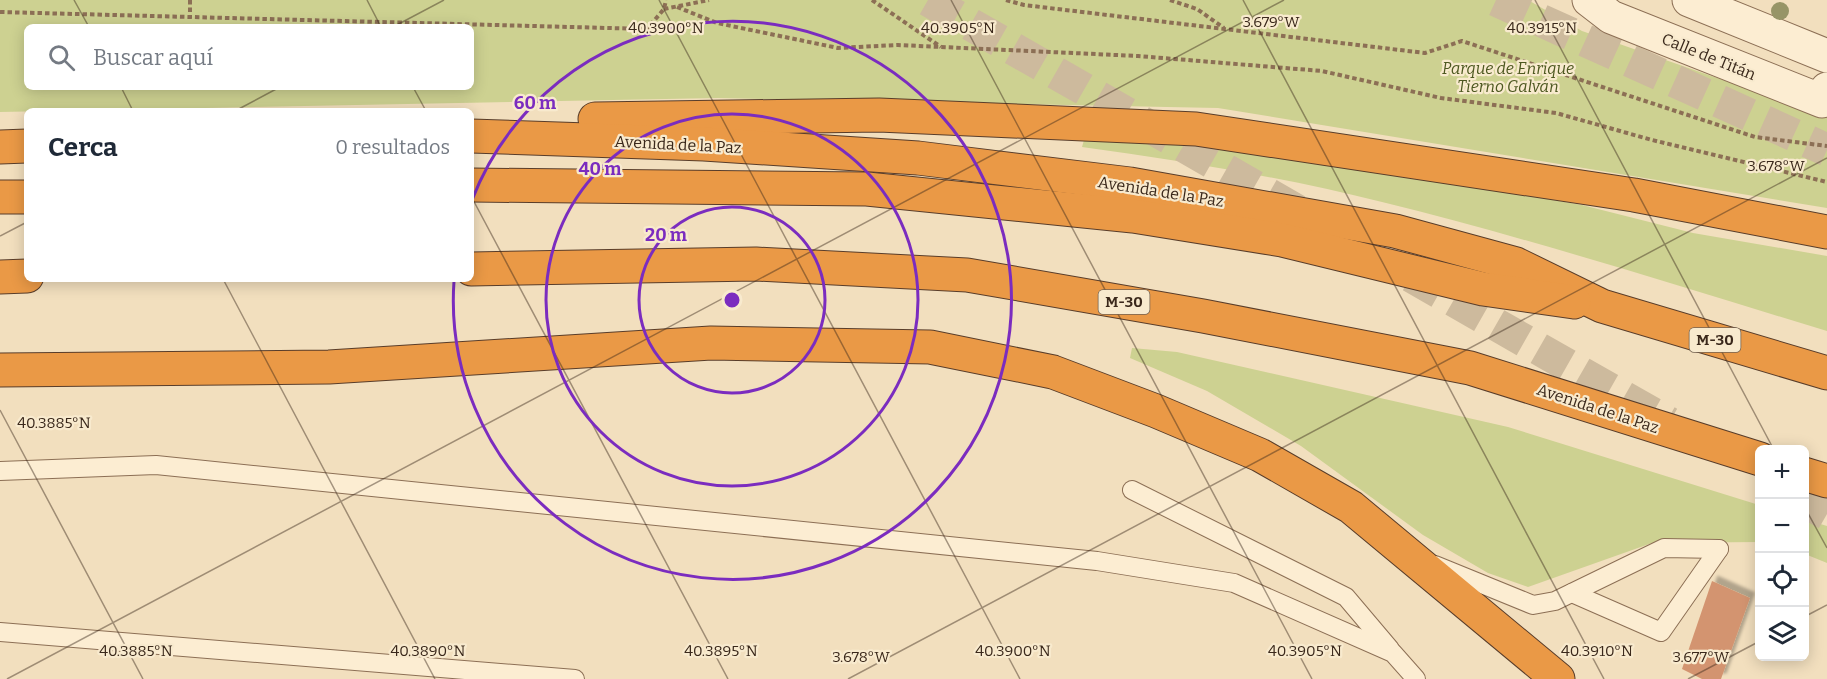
<!DOCTYPE html>
<html lang="es">
<meta charset="utf-8">
<style>
:root{--surface:#fff;--page:#f6f6f7;--text:#1f2937;--muted:#747a83;--line:#e0e1e3}
body{margin:0;font-family:Bitter,serif;background:var(--page);color:var(--text)}
.controls{position:absolute;right:18px;bottom:18px;display:grid;overflow:hidden;border-radius:9px;box-shadow:0 3px 15px #0003}
.controls button{width:54px;height:54px;display:grid;place-items:center;padding:0;border:0;border-bottom:2px solid var(--line);background:var(--surface);color:var(--text);font:30px sans-serif}
.list{margin:0;padding:0;list-style:none}
h2{display:flex;justify-content:space-between;align-items:center;height:78px;margin:0;padding:0 24px;font-size:26px}
h2 small{font-size:20px;font-weight:400;color:var(--muted)}
.icon{flex:none;width:33px;height:33px;fill:none;stroke:currentColor;stroke-width:2;stroke-linecap:round;stroke-linejoin:round}
.map{position:relative;flex:none;width:1827px;height:679px;overflow:hidden}
.search{position:absolute;background:var(--surface);box-shadow:0 3px 15px #0003;left:24px;top:24px;width:450px;height:66px;display:flex;align-items:center;gap:15px;box-sizing:border-box;padding:0 21px;border-radius:9px;color:var(--muted);font-size:22px}
.panel{position:absolute;background:var(--surface);box-shadow:0 3px 15px #0003;left:24px;top:108px;width:450px;height:174px;border-radius:9px}
.map>svg:first-child{display:block}
.green{fill:#cdd191;fill-rule:evenodd}
.building{fill:#d39470;filter:url(#shadow)}
.lines{fill:none;stroke-linecap:round;stroke-linejoin:round}
.highway-tunnel{stroke:#cdba9d;stroke-width:33;stroke-dasharray:33 16;stroke-linecap:butt}
.lane-casing{stroke:#8c6f55;stroke-width:20}
.street-casing{stroke:#8c6f55;stroke-width:35}
.highway-casing{stroke:#593d2a;stroke-width:35}
.path{stroke:#8c6f55;stroke-width:4;stroke-dasharray:4.5 3;stroke-linecap:butt}
.lane{stroke:#fcedd2;stroke-width:18}
.street{stroke:#fcedd2;stroke-width:33}
.highway{stroke:#ea9946;stroke-width:33}
.tree{fill:#979567}
.ticks{fill:none;stroke:#3a281b;stroke-width:1.5;stroke-opacity:0.45}
.ring{fill:none;stroke:#7b2cbf;stroke-width:3}
.labels{text-anchor:middle;stroke-width:4.5;stroke-linejoin:round;paint-order:stroke}
.shield{fill:#f8eace;stroke:#736251;stroke-width:1.5}
.shield-label{font-size:15px;font-weight:bold;fill:#3a281b}
.street-label{font-size:16px;fill:#3a281b;stroke:#f8eace}
.park-label{font-size:16px;font-style:italic;fill:#4d5820;stroke:#f8eace}
.ticks-label{font-size:15px;text-anchor:middle;fill:#3a281b;stroke:#f8eace;stroke-width:4.5;stroke-linejoin:round;paint-order:stroke}
.centre{fill:#7b2cbf;stroke:#f8eace;stroke-width:3}
.ring-label{font-size:18px;text-anchor:middle;font-weight:bold;fill:#7b2cbf;stroke:#f8eace;stroke-width:4.5;stroke-linejoin:round;paint-order:stroke}
</style>
<div class="map">
<svg width="1827" height="679" viewBox="0 0 1827 679">
<defs>
<filter id="shadow"><feDropShadow dx="5.5" dy="-5.5" stdDeviation="1.5" flood-color="#0004"/></filter>
</defs>
<rect width="100%" height="100%" fill="#f2dfbe"/>
<!-- green -->
<g class="green">
<path d="M 0,0 L 1528,0 L 1582,31 L 1827,116 L 1827,208 L 1218,108 L 718,98 L 0,112 ZM 27,27 L 471,27 L 471,87 L 27,87 Z"/>
<path d="M 1084,140 L 1193,145 L 1328,161 L 1582,205 L 1693,233 L 1827,256 L 1827,331 C 1679,286 1532,239 1382,202 C 1283,177 1183,161 1082,147 Z"/>
<polygon points="1132,348 1177,352 1508,427 1759,505 1759,542 1652,543 1528,587 1488,573 1423,535 1301,446 1207,391 1130,358"/>
<polygon points="1804,519 1827,526 1827,563 1805,554"/>
</g>
<!-- building -->
<polygon class="building" points="1712,581 1750,598 1721,679 1702,679 1682,669"/>
<g class="lines">
<!-- highway-tunnel -->
<g class="highway-tunnel">
<polyline points="928,0 1301,213"/>
<polyline points="1496,0 1827,150"/>
<polyline points="1411,276 1669,423"/>
<polyline points="1804,501 1827,514"/>
</g>
<!-- lane casing -->
<g class="lane-casing">
<g id="lane">
<polyline points="0,471 156,465 1097,561 1234,583 1393,653 1416,679"/>
<polyline points="1132,490 1346,597 1390,649"/>
<polyline points="1435,565 1533,605 1555,601 1664,548 1719,549"/>
<polyline points="1572,593 1661,632 1719,549"/>
<polyline points="0,632 575,679"/>
</g>
</g>
<!-- street casing -->
<g class="street-casing">
<g id="street">
<polyline points="1589,0 1611,17 1822,101 1827,89"/>
<polyline points="1689,0 1827,56"/>
</g>
</g>
<!-- highway casing -->
<g class="highway-casing">
<g id="highway">
<polyline points="595,119 879,115 1196,129 1634,195 1827,232"/>
<polyline points="471,136 704,144 918,158 1130,184 1395,231 1516,264 1602,306 1827,373"/>
<polyline points="0,147 27,146"/>
<polyline points="471,185 867,189 1133,216 1282,240 1483,289 1574,302"/>
<polyline points="0,197 27,197"/>
<polyline points="471,269 756,264 967,275 1203,316 1470,368 1760,459"/>
<polyline points="0,277 27,276"/>
<polyline points="0,370 329,367 711,343 930,347 1053,372 1156,411 1260,455 1351,507 1558,679"/>
<polyline points="1804,474 1827,481"/>
</g>
</g>
<!-- path -->
<g class="path">
<polyline points="190,0 190,18"/>
<polyline points="872,0 941,47"/>
<polyline points="1006,0 1024,5 1425,53 1462,41 1755,137 1827,146"/>
<polyline points="1170,0 1197,9 1224,28"/>
<polyline points="677,7 717,23 838,48 898,45 1138,56 1322,71 1441,98 1556,113 1652,140 1827,182"/>
<polyline points="664,9 709,0"/>
<polyline points="0,12 647,29 664,9 666,0"/>
</g>
<!-- lane -->
<use href="#lane" class="lane"/>
<!-- street -->
<use href="#street" class="street"/>
<!-- highway -->
<use href="#highway" class="highway"/>
</g>
<!-- trees -->
<circle class="tree" cx="1780" cy="11" r="9"/>
<!-- ticks -->
<path class="ticks" d="M 74,0 L 89,27M 367,0 L 381,27M 659,0 L 1020,679M 951,0 L 1312,679M 1243,0 L 1604,679M 1535,0 L 1774,450M 393,27 L 444,0M 121,87 L 133,111M 413,87 L 426,111M 235,111 L 280,87M 471,196 L 728,679M 0,236 L 27,222M 223,279 L 435,679M 0,410 L 143,679M 1804,506 L 1827,548M 1804,617 L 1827,605M 7,679 L 1284,0M 848,679 L 1827,158M 1688,679 L 1760,641"/>
<!-- distance rings -->
<g class="ring">
<circle cx="732" cy="300" r="93"/>
<circle cx="732" cy="300" r="186"/>
<path d="M472 200A279 279 0 1 1 454 281"/>
</g>
<g class="labels">
<!-- shield labels -->
<g class="shield">
<rect x="1098.5" y="290" width="51" height="24" rx="4.5"/>
<rect x="1689.5" y="328" width="51" height="24" rx="4.5"/>
</g>
<g class="shield-label">
<text x="1124" y="307">M-30</text>
<text x="1715" y="345">M-30</text>
</g>
<!-- street labels -->
<g class="street-label">
<text transform="translate(1709 56) rotate(22)" y="6">Calle de Titán</text>
<text transform="translate(678 144) rotate(3)" y="6">Avenida de la Paz</text>
<text transform="translate(1161 191) rotate(9)" y="6">Avenida de la Paz</text>
<text transform="translate(1598 408) rotate(18)" y="6">Avenida de la Paz</text>
</g>
<!-- park labels -->
<g class="park-label">
<text x="1508" y="74">Parque de Enrique<tspan x="1508" dy="18">Tierno Galván</tspan></text>
</g>
</g>
<g class="ticks-label">
<text x="1271" y="27">3.679°W</text>
<text x="666" y="33">40.3900°N</text>
<text x="958" y="33">40.3905°N</text>
<text x="1542" y="33">40.3915°N</text>
<text x="1776" y="171">3.678°W</text>
<text x="54" y="428">40.3885°N</text>
<text x="136" y="656">40.3885°N</text>
<text x="428" y="656">40.3890°N</text>
<text x="721" y="656">40.3895°N</text>
<text x="1013" y="656">40.3900°N</text>
<text x="1305" y="656">40.3905°N</text>
<text x="1597" y="656">40.3910°N</text>
<text x="861" y="662">3.678°W</text>
<text x="1701" y="662">3.677°W</text>
</g>
<circle cx="732" cy="300" r="9" class="centre"/>
<g class="ring-label">
<text x="535" y="109">60 m</text>
<text x="600" y="175">40 m</text>
<text x="666" y="241">20 m</text>
</g>
</svg>
<div class="controls">
<button>+</button>
<button>−</button>
<button><svg class="icon" aria-label="locate" viewBox="0 0 24 24"><circle cx="12" cy="12" r="6"/><path d="M12 2v4M12 18v4M2 12h4M18 12h4"/></svg></button>
<button><svg class="icon" aria-label="layers" viewBox="0 0 24 24"><path d="M12 4l9 5-9 5-9-5zM3 14l9 5 9-5"/></svg></button>
</div>
<div class="search"><svg class="icon" aria-label="search" viewBox="0 0 24 24"><circle cx="10" cy="10" r="6"/><path d="M15 15l6 6"/></svg>Buscar aquí</div>
<section class="panel">
<h2>Cerca<small>0 resultados</small></h2>
<ul class="list">
</ul>
</section>
</div>
